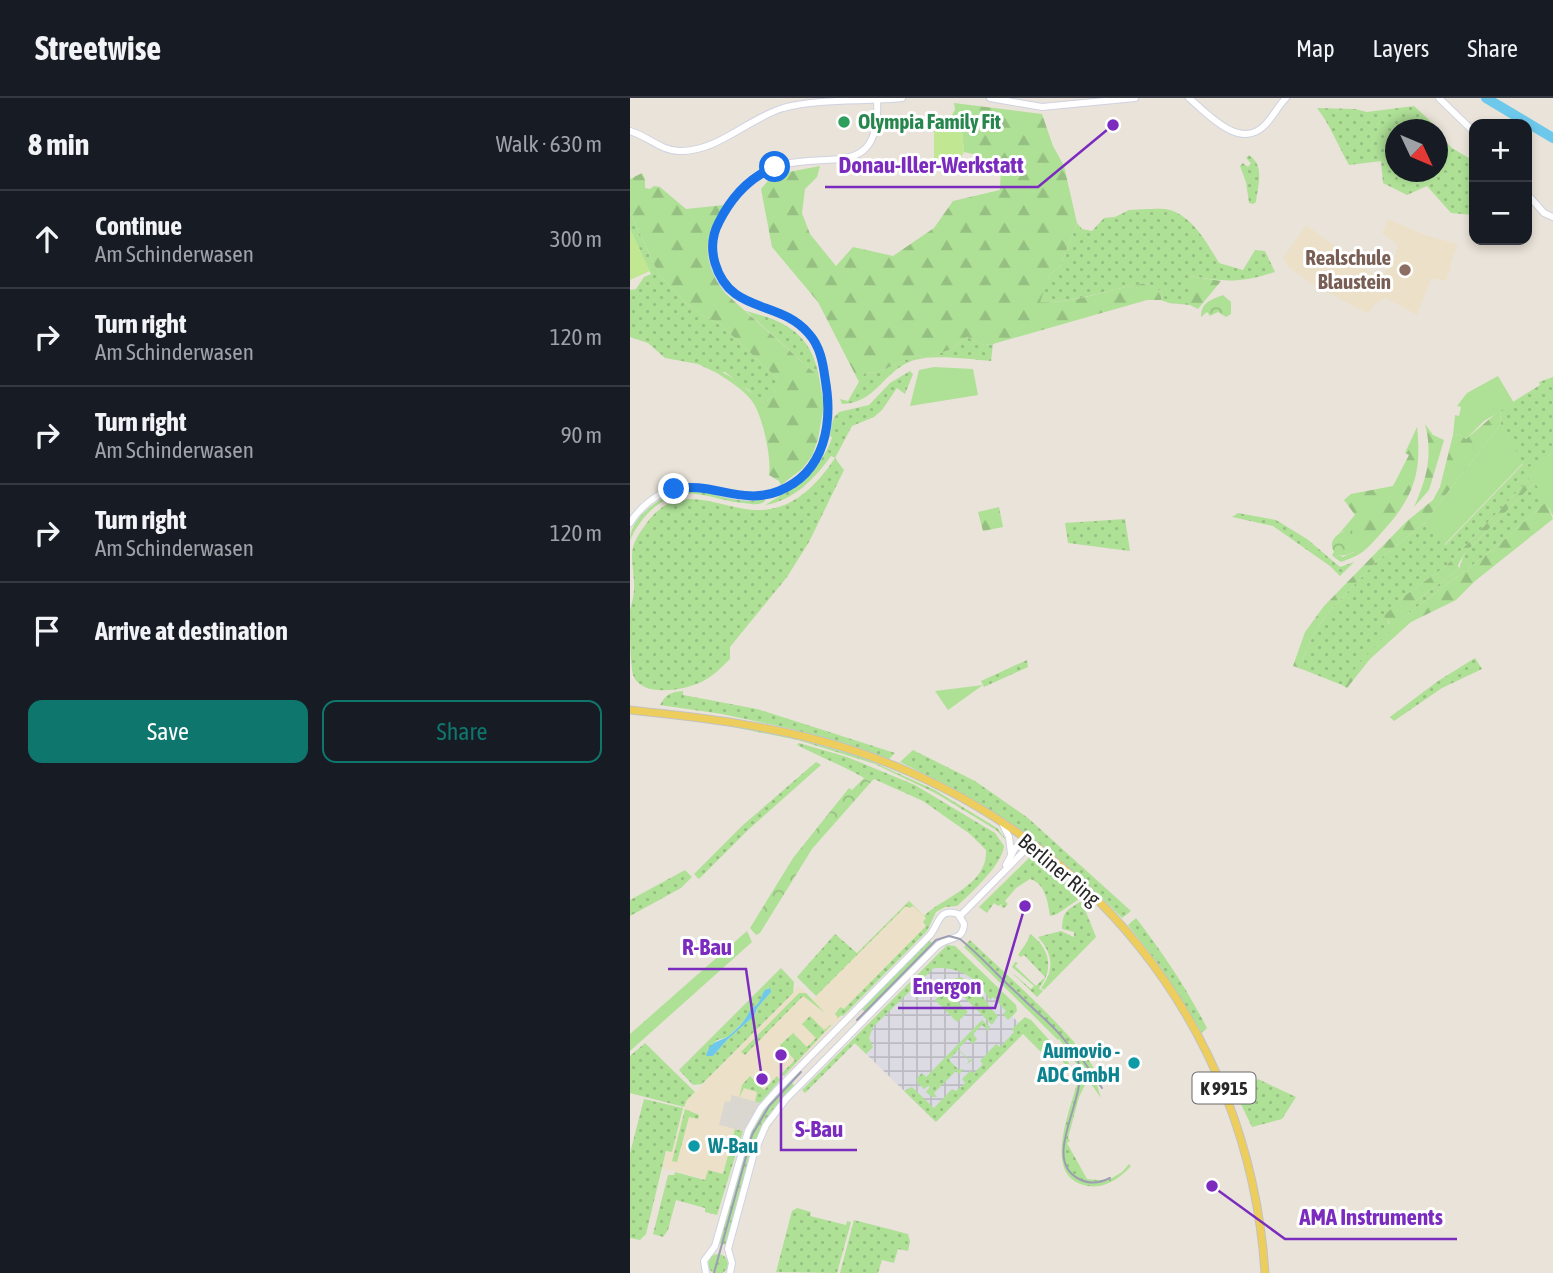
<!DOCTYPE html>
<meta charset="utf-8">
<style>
:root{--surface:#171b24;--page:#20242c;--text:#f1f3f6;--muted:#9ea1a6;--line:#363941;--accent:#0f766e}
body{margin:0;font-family:"Asap Condensed",sans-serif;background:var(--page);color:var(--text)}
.controls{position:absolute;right:21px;top:21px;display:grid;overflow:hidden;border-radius:14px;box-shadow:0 4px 10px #0003}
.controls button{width:63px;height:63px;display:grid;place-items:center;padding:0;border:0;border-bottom:2px solid var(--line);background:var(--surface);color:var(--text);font:35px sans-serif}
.compass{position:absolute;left:755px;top:21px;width:63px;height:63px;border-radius:50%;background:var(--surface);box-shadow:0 4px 10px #0003;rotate:134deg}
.stop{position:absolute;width:21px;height:21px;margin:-16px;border:5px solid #1a73e8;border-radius:50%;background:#fff}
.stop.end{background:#1a73e8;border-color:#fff;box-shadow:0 2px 7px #0008}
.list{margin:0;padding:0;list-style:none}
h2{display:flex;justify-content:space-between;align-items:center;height:91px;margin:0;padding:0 28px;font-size:30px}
h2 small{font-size:23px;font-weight:400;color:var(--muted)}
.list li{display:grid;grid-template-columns:46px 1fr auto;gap:21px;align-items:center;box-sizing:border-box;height:98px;padding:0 28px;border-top:2px solid var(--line)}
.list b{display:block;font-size:26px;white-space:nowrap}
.list p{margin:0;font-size:23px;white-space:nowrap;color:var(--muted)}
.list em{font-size:23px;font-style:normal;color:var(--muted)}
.actions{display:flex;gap:14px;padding:21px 28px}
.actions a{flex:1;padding:16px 0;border:2px solid var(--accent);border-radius:14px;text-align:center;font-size:24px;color:var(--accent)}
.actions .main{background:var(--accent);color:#fff}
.icon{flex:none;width:38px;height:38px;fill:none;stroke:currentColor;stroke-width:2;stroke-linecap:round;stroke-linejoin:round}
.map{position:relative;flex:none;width:923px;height:1175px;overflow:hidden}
header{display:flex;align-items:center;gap:42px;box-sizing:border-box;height:98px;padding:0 35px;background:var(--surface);border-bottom:2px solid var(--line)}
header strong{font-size:33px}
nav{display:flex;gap:38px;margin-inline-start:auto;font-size:24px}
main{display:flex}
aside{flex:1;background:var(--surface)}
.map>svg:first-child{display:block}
.industrial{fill:url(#industrial-grid)}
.education{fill:#ece1c8}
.grass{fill:url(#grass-dots);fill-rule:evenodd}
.forest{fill:url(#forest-firs)}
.park{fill:url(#park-crowns)}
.garden{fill:#aee096}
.pitch{fill:#c2e792}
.plaza{fill:#dad6d0}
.water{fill:#6dc8eb}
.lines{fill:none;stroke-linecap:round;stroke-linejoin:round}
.river{stroke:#6dc8eb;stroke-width:10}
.secondary-casing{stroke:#cfd2e1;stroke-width:8}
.primary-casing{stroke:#c3c3c3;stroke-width:9}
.secondary{stroke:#fff;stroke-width:6}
.primary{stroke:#edcd5b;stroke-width:7}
.tram{stroke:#9c9fb2;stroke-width:2}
.route{stroke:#1a73e8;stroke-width:9}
.leisure-dot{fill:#2e9e5b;stroke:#fff;stroke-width:2.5}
.education-dot{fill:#8d6e63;stroke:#fff;stroke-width:2.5}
.culture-dot{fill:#0f9aa8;stroke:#fff;stroke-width:2.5}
.labels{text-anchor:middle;stroke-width:6;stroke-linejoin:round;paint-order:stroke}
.shield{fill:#fff;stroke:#686868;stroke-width:2}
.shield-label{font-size:19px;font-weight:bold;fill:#282828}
.leisure-label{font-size:21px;font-weight:bold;fill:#27864d;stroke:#fff;text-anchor:start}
.education-label{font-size:21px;font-weight:bold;fill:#785e54;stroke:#fff;text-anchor:end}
.street-label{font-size:21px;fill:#282828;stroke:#fff}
.culture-label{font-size:21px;font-weight:bold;fill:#0d838f;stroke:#fff;text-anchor:end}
.leader{fill:none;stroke:#7b2cbf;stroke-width:2.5}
.callout-dot{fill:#7b2cbf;stroke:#fff;stroke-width:2.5}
.callout-label{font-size:23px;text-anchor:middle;font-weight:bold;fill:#7b2cbf;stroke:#fff;stroke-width:6;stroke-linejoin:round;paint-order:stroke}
</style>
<header>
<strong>Streetwise</strong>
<nav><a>Map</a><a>Layers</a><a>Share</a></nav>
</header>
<main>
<aside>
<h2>8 min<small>Walk · 630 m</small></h2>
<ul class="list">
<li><svg class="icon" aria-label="ahead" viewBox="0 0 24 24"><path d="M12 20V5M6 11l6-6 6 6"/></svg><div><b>Continue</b><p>Am Schinderwasen</p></div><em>300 m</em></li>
<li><svg class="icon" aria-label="right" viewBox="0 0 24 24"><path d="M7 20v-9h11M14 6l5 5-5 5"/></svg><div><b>Turn right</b><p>Am Schinderwasen</p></div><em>120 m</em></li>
<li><svg class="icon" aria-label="right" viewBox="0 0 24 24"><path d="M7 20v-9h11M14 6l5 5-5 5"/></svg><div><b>Turn right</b><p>Am Schinderwasen</p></div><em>90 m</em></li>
<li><svg class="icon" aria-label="right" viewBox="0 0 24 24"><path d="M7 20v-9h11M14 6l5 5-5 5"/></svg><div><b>Turn right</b><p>Am Schinderwasen</p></div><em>120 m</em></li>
<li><svg class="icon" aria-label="arrive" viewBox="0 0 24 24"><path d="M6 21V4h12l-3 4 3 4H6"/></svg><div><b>Arrive at destination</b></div></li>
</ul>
<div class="actions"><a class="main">Save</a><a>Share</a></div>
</aside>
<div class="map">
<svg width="923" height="1175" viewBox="0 0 923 1175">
<defs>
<pattern id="industrial-grid" width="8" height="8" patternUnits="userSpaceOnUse" patternTransform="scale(1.75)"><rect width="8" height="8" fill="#dcdae2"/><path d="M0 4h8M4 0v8" fill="none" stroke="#bdbbc2"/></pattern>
<pattern id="grass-dots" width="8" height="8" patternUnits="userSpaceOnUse" patternTransform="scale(1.75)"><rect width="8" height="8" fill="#aee096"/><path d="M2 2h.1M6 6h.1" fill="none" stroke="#96c081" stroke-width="1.8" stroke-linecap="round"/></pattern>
<pattern id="forest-firs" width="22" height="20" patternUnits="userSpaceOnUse" patternTransform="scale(1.75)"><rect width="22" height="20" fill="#aee096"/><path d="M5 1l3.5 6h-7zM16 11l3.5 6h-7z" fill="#96c081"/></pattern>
<pattern id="park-crowns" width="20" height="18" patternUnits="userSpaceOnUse" patternTransform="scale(1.75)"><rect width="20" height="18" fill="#aee096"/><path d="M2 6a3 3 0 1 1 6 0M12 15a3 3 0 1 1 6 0" fill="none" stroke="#96c081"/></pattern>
</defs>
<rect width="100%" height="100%" fill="#eae3d9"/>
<!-- industrial -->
<polygon class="industrial" points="309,859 340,869 386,914 382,918 396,932 306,1024 225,945"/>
<!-- education -->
<g class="education">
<polygon points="758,121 795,137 827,146 816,183 801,180 787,217 756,200 745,206 740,213 736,215 681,185 658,169 653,160 676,127 750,181 764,164 767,146 752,135"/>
<polygon points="279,803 301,824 299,830 132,1001 111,1037 97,1087 32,1070 37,1053 42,1054 57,1002 169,888 183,901"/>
</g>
<!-- grass -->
<g class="grass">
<path d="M 784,8 L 811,33 L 812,40 L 822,50 L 844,63 L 844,117 L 821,115 L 797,88 L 777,97 L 753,85 L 751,63 L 719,67 C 708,48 701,28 687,10 L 725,11 L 737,14 ZM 766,32 L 808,32 L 808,74 L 766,74 Z"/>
<path d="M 619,57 C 635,68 628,87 626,104 L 623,106 L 619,105 L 616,84 L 610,68 L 613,65 L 618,69 L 621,65 L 616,60 Z"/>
<path d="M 517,111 C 524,111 534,110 540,112 C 563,119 577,145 589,165 L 613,172 L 625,152 L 635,153 L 645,174 C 610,185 596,184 560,178 L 560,207 L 539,205 L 531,202 L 532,194 L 517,185 C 481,190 445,206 409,204 L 420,176 L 430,169 L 447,125 L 452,131 L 462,133 L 474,120 L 485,119 L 499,112 Z"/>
<polygon points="0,114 29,177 56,205 75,219 89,225 148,281 146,293 135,305 95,274 87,275 68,266 35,260 18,245 0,239 0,192 6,191 14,179 21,176 0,131"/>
<path d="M 116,213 C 155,223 181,235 189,279 Z"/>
<path d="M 337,239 L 354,247 L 363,246 L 361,263 C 339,261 299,255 279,264 C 251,277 245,305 212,306 L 210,301 L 218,303 L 234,275 L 248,274 L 287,257 L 295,260 L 322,251 Z"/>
<path d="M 280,273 L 283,276 L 275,296 L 267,290 L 252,312 L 244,319 L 222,328 L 205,360 L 214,372 L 179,444 L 157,479 L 100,549 L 100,561 C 92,569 84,577 75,582 C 58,592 12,601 3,577 C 0,562 0,529 0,513 C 1,506 4,499 4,492 C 5,477 0,463 3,449 C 6,439 13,430 19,422 C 56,376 100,422 145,410 C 171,404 191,381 205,360 L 201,358 C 184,381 165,402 135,407 C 163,391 191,372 202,340 L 199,336 L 204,319 L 209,314 L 239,307 L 260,285 Z"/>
<polygon points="923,279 923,355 898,370 902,378 816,468 773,499 755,518 759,526 783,505 829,471 834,456 905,384 916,404 865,450 775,518 712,587 669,570 684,535 697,516 745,465 794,425 815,447 893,366 871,326 870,312 910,287 909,284"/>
<path d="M 55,392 L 66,392 L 108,402 L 135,400 L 135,403 C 129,408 122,406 114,405 C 98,404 83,398 66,396 C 36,392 12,416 0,442 C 0,418 34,396 55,392 Z"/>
<polygon points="608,415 646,422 677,441 710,469 724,464 710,478 700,468 643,428 602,419"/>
<polygon points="495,421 500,453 438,445 435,425"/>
<polygon points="845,560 852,571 812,590 764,623 760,619 808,583"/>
<polygon points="397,562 398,569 354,589 351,583"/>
<path d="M 53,593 L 53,597 L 127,611 L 265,655 L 259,661 L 162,631 L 92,616 L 30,607 C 36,596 41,594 53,593 Z"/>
<polygon points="88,626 139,633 232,659 305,692 367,730 378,744 366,732 307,696 245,666 168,642"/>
<path d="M 169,645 L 217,659 L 285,687 L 365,735 L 374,748 C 372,767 341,795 327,808 L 315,809 L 306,814 L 297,833 L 213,918 L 211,917 L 208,920 L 205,916 L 210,909 L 214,911 L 296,828 L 293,824 L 296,820 L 283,808 L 280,810 L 276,808 L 186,898 L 167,879 L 205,836 L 227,855 L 279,803 L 294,818 C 315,798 358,787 356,752 L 340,736 L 293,703 L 244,681 L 241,684 C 217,669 192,660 167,647 Z"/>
<path d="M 283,652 L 345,683 L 398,720 L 501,813 L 492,820 C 426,752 355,705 270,664 Z"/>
<polygon points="186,664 191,667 118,732 69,781 64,776 113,727"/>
<path d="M 400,759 C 418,763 435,785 449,797 L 449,801 L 427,816 L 420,818 C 418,804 415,785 400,781 L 386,790 L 375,803 L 378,806 L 374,810 L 371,809 L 372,806 L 368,808 L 364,805 L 357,815 L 349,809 Z"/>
<polygon points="55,772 62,779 51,790 0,818 0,802"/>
<path d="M 450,804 L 452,804 L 466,839 L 414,892 L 411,890 C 425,872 423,856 408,839 L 431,833 L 444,839 L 444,834 L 432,831 C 433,813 436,813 450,804 Z"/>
<path d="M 506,820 C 533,855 557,891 577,930 L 572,935 L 529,867 L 498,827 Z"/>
<path d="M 400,836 C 419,849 425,871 409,890 L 413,893 L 407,899 L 380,873 L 401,891 L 404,888 L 382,869 L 385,864 L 388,865 L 385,868 L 406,888 L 415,879 L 394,857 L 391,859 L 388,857 L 397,844 Z"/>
<polygon points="298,841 305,848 236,915 232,911 235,907"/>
<path d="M 340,842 C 364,865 468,957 469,983 L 458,969 L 465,981 L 471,1000 L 429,941 L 428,942 L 334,849 Z"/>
<path d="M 317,847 L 325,848 L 386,907 L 387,913 L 378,922 L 373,916 L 376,913 L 363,899 L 360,902 C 346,879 331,869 304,870 L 243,929 L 239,940 L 243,949 L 236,956 L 225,945 L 175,995 L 172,992 Z"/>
<path d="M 151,870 L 164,884 L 163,895 L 72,986 L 63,987 L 49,972 ZM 139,890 L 141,894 L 127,910 L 126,916 L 97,942 L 83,958 L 77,953 L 87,942 L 98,939 L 112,925 L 130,903 L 135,892 Z"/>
<path d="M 330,879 C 348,886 355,905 368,918 L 362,927 L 318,883 Z"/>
<polygon points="315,892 338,914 327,924 305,902"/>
<polygon points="169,895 176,895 195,915 173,898 115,957 111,954"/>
<polygon points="180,918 194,932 202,926 154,978 151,976 165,962 150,947 163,935 177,949 186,940 172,926"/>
<path d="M 395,919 L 401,922 L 432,956 L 455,987 L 449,999 L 438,1040 L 440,1043 L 437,1045 L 457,1081 L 477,1083 L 492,1074 L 499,1066 L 501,1068 C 490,1080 475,1091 458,1088 C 410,1080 441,1011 448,982 L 420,948 L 412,955 L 393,936 L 306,1024 L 274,993 L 282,989 L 304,1010 L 322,991 L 326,993 L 335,985 L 332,981 L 340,973 L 344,975 L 353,966 L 350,963 L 366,946 L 370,949 L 384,934 L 382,931 Z"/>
<polygon points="352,922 360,929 355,935 357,931 352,927 343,936 347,941 343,946 338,941 328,951 340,962 344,961 337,966 339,962 328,952 319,962 329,972 334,971 329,976 326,973 304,995 307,999 302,999 296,994 300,989 298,988 294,991 287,984 287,980 292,975 296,979"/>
<polygon points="15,945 65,994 57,1002 54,1009 0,995 0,958"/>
<polygon points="120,978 134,992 147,978 150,982 130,1005 125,1004 127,994 114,990 109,1000 112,987"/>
<polygon points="628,981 666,999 652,1021 622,1029 607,998"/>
<polygon points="160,983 164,987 162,991 131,1033 97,1147 88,1145 122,1029 124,1030 131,1014"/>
<polygon points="14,1001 53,1010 42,1054 36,1053 16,1136 10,1142 0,1140 0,1055"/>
<polygon points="55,1011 69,1017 68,1021 59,1019 47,1064 42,1063"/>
<polygon points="105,1031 113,1033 87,1117 75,1114 75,1110 46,1102 38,1132 33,1139 23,1136 38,1077 44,1077 45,1074 75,1082 78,1072 93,1076"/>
<polygon points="167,1110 181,1114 180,1118 216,1127 217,1123 221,1124 207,1175 146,1174 162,1113"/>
<polygon points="224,1122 278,1136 280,1143 278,1153 268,1151 264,1165 252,1162 248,1175 210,1175"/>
<circle cx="88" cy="1166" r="10"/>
</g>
<!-- forest -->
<g class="forest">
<path d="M 324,5 L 412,16 L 423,48 L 434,68 L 447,125 L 430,169 L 420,176 L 410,204 C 445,206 482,190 517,185 L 532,194 L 531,202 L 517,202 L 363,246 L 354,247 L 337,239 L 322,251 L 295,260 L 287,257 L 248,274 L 235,275 L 229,284 L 188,204 L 142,149 L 131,91 L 143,77 L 190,68 L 187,79 L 175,91 L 172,115 L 180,136 L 206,168 L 223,149 L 263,158 L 304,130 L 323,103 L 370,92 L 371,66 L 357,67 L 343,56 L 334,54 L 331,23 L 304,33 L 304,19 L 322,17 L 325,12 Z"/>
<path d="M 12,75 L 15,81 L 15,90 L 20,91 L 24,88 L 30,89 L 56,111 L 94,107 C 72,139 72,164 95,195 L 189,279 L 194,307 L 188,341 L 182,358 L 172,371 L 151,387 L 149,383 L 139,377 C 142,360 132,316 122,303 C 113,291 99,283 87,275 L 90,273 L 110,284 L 117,292 L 129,299 L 135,305 L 146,293 L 144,288 L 148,281 L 89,225 L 75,219 L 56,205 L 29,177 L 0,114 L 0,81 Z"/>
<polygon points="559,178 591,183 568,211 560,207"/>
<polygon points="870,312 871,326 794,425 745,465 697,516 684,535 669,570 663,568 675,534 694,508 776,424 803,402 810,389 823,337 829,336 836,341"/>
<path d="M 795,326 L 803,337 L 814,342 L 799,392 L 784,409 C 797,380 803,357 795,326 Z"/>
<path d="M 787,329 C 792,375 784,399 753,433 C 737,451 734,456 711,464 L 705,460 L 708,457 L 713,459 L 724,454 L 713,433 L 707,438 L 725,417 L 714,402 L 721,396 L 763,388 L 779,357 L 775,355 Z"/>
<polygon points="902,378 905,384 834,456 828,467 829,471 783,505 760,526 754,518 773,499 816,468"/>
<polygon points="916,404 923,421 845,483 826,502 781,524 740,561 717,590 712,587 732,562 775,518 865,450"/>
<polygon points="369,409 373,429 353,433 348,414"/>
</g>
<!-- park -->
<g class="park">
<path d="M 593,197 L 601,204 L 601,216 L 596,219 L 588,214 L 580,218 L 577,214 L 571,219 C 571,204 581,202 593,197 Z"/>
<path d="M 721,432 L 730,440 L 729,449 C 723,455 716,459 708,457 L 705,460 L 702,457 L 704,454 C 697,442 709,433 721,432 Z"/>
<polygon points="234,680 241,684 182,751 130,835 126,837 120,830 163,760 219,690 222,692"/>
<polygon points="117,833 122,844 0,953 0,936"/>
</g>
<!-- garden -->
<g class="garden">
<polygon points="304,269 343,271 348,297 280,308 289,272"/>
<polygon points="868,278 884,305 854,323 836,341 829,336 823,337 825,317 829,318 831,309 827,308 837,295"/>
<polygon points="871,326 893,365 814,447 794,425"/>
<polygon points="923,355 923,418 897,370"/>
<polygon points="353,587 318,612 305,593"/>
</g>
<!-- pitch -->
<g class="pitch">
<polygon points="331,22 334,54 325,70 304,71 304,33 307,33 311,26"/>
<polygon points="0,131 20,173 0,182"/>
</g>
<!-- plaza -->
<polygon class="plaza" points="102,997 130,1005 113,1033 89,1027 95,1003 100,1004"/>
<!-- water -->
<path class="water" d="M 140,890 L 141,894 L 127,910 L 125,917 L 97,942 L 83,958 L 76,958 C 80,941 92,944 100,937 C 109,929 117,921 121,910 C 131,907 130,899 135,892 Z"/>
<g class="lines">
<!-- river -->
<polyline class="river" points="856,0 923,40"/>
<!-- secondary casing -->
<g class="secondary-casing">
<g id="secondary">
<polyline points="360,0 412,9 505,0"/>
<path d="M 559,0 C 578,16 610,53 635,27 C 643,19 648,8 656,0"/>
<polyline points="809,0 844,34"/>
<path d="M 0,33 C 18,38 31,53 49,53 C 88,54 117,21 153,10 C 191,0 234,4 272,0"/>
<polyline points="897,96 914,115 923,119"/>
<path d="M 0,425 C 14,403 39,386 66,389 C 78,390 90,395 102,397 C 134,404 167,391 185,363 C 198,342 202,316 197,292 C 194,273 192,252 180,237 C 151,199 86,218 82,152 C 81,134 91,118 102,104 C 115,87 130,73 152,67 C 200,54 251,81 247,2"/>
<polyline points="373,727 379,739 381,756"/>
<polyline points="376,767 385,750 396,742"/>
<polyline points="330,818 401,746"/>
<path d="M 76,1175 L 74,1163 L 85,1148 L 118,1033 L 131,1010 L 148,991 L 300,837 C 309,826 309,809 328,816 L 334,826 C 333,844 318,838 307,848 L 156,1001 L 136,1027 L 124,1055 L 98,1151 L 102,1165 L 100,1175"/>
</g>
</g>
<!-- primary casing -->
<g class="primary-casing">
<path id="primary" d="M 0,612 C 75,620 147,628 219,651 C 454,727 619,927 635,1175"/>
</g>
<!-- secondary -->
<use href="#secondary" class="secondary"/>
<!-- primary -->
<use href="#primary" class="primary"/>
<!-- tram -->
<g class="tram">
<path d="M 227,922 L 306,842 L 319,838 L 330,841 C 351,858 369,879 389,897 C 408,916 435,936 447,961 C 463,995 408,1060 449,1081 C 460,1087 470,1085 480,1080"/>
<polyline points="450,958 472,990"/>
<polyline points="84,1175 122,1037 139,1008 171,974"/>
</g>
</g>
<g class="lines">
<!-- route -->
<path class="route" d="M 44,391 C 80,383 113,408 149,393 C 196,374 203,324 195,280 C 193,265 190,248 179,236 C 150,201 100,217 85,165 C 81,151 82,137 89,124 C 101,100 120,79 145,69"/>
</g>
<!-- markers -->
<circle class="leisure-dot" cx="214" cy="24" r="7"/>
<circle class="education-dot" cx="775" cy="172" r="7"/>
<g class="culture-dot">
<circle cx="504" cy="965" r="7"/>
<circle cx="64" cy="1048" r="7"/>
</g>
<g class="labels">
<!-- shield labels -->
<rect class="shield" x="562.5" y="974.5" width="63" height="31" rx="5"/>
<g class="shield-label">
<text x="594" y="997">K 9915</text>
</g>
<!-- leisure labels -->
<g class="leisure-label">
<text x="228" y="31">Olympia Family Fit</text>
</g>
<!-- education labels -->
<g class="education-label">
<text x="761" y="167">Realschule<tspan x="761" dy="24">Blaustein</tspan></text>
</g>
<!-- street labels -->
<g class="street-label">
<text transform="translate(429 772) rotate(40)" y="7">Berliner Ring</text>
</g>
<!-- culture labels -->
<g class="culture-label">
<text x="490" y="960">Aumovio -<tspan x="490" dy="24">ADC GmbH</tspan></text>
<text x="78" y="1055" text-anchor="start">W-Bau</text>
</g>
</g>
<!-- callouts -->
<path class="leader" d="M483 27L408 89H195M132 981L116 871H38M395 808L365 910H268M151 957L151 1052H227M582 1088L655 1141H827"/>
<g class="callout-dot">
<circle cx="483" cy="27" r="7"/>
<circle cx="132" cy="981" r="7"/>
<circle cx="395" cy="808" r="7"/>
<circle cx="151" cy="957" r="7"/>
<circle cx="582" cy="1088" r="7"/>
</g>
<g class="callout-label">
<text x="301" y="75">Donau-Iller-Werkstatt</text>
<text x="77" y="857">R-Bau</text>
<text x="317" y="896">Energon</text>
<text x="189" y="1039">S-Bau</text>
<text x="741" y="1127">AMA Instruments</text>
</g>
</svg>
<div class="controls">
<button>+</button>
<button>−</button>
</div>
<svg class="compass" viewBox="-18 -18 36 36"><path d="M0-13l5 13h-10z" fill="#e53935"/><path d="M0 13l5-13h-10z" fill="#9ea1a6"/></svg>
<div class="stop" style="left:145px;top:69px"></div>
<div class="stop end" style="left:44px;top:391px"></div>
</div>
</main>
